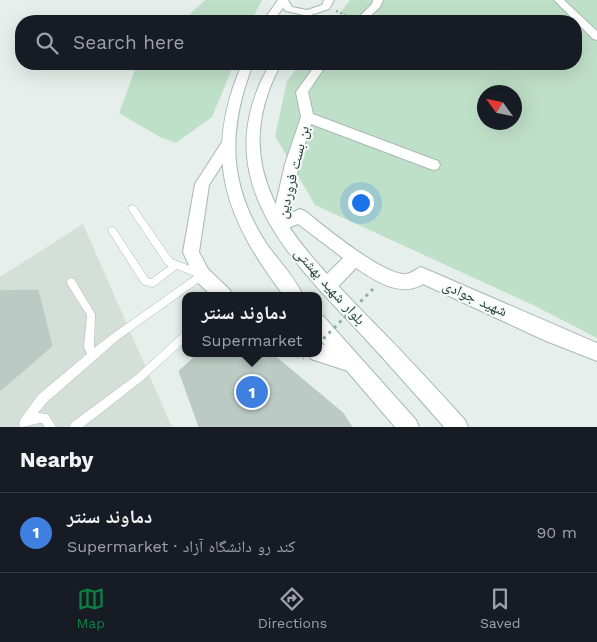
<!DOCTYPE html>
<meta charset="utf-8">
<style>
:root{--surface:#171b24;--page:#242831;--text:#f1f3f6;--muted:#9ea1a6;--line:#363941;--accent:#0b8043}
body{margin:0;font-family:"Work Sans","Noto Naskh Arabic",sans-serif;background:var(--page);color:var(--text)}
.compass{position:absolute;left:477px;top:85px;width:45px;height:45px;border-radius:50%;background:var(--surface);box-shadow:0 5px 20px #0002;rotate:303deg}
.you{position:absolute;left:360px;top:202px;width:18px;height:18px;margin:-12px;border:4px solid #fff;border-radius:50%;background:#1a73e8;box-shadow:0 0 0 8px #1a73e833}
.badge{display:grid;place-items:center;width:32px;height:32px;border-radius:50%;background:var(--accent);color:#fff;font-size:16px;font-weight:700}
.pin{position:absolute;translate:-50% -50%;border:2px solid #fff;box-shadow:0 1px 5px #0006}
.popup{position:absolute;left:182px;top:292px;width:140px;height:65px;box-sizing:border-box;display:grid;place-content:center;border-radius:10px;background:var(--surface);filter:drop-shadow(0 1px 4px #0005);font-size:16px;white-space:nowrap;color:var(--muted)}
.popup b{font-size:19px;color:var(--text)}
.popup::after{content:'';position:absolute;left:50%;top:100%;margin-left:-10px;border:10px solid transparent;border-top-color:var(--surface)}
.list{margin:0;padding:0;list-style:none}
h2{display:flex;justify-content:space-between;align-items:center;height:65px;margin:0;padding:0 20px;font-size:21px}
h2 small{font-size:16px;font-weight:400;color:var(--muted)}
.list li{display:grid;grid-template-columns:32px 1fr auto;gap:15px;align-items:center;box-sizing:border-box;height:80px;padding:0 20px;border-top:1px solid var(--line)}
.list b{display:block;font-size:19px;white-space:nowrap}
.list p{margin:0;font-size:16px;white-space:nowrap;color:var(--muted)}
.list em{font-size:16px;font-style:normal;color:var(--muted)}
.icon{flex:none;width:28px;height:28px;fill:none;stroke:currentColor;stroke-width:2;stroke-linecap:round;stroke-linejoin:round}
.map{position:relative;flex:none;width:597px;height:427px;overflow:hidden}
.search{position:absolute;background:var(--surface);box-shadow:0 5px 20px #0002;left:15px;right:15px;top:15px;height:55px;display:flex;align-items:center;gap:12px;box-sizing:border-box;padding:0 18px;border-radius:20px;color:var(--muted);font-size:19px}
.sheet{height:145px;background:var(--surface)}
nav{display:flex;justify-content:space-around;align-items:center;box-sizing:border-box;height:70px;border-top:1px solid var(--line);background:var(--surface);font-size:14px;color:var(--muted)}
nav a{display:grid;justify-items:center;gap:2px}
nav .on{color:var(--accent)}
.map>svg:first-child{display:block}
.built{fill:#d4dfda}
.green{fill:#bfe0c8;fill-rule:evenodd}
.building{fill:#bbcac4;stroke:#b8c9c2}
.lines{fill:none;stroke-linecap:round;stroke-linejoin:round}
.service-casing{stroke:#a8b8b2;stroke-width:1}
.minor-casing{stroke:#a8b8b2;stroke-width:2}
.secondary-casing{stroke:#a4bbb3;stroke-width:2}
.path-far1{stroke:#86b3a5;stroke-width:2;stroke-dasharray:2 2.5;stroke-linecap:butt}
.path{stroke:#86b3a5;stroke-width:3;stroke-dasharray:3 4.5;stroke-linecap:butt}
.service{fill:#fff;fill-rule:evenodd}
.minor{fill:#fff;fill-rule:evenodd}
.secondary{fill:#fff;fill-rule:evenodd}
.path-bridge{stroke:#86b3a5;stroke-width:3;stroke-dasharray:3 4.5;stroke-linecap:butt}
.labels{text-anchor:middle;stroke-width:4;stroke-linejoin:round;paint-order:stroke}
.street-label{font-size:15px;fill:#24423a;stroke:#f7fbf9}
</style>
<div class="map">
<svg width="597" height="427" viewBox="0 0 597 427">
<rect width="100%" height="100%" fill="#e6efeb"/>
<!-- built -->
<polygon class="built" points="83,224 172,427 0,427 0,277"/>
<!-- green -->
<g class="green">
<polygon points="205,0 262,0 251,21 183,21"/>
<path d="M 350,0 L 597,0 L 597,338 L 533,305 L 315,205 L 275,136 L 287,81 L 300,64 L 576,64 L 576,21 L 334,21 ZM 484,92 L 514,92 L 514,122 L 484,122 Z"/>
<polygon points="140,64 234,64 212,117 176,143 160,137 119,113 136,67"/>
</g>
<!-- building -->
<g class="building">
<polygon points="38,290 52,346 0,391 0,291"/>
<polygon points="199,353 271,353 343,413 352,427 199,427 179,371"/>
</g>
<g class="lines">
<!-- service casing -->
<g class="service-casing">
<g id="service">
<path d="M 132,205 L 135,206 L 172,259 L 205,272 L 206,275 L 205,278 L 118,340 L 46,403 L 38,413 L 48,414 L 56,427 L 45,427 L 42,423 C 34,423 28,427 20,427 L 19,424 L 20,420 L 38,395 L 87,354 L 84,347 L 87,315 L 68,285 L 67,282 L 68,279 L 71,278 L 74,279 L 95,314 L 94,348 L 112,334 L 194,276 L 177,269 L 155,286 L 152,287 L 142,284 L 109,232 L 108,230 L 109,228 L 112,227 L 115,228 L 148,278 L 151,279 L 169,266 L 166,265 L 129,210 L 128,208 L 129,206 Z"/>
<polygon points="186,331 186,341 142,381 83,427 70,427 71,423 136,375 183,332"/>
</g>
</g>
<!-- minor casing -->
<g class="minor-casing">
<g id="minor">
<polygon points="373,0 383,0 380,7 365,21 355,21 372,4"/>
<polygon points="554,0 564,0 597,31 597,40 593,39"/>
<path d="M 316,64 L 327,64 L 308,92 L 313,114 L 438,161 L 440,165 L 438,169 L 433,170 L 311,124 L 299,164 L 289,214 L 300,209 L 305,211 C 324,226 385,277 407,274 C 412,273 416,269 421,267 L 597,343 L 597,361 L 546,341 L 423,284 C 401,298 375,281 356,268 L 333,292 L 327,294 L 321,292 L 319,286 L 321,280 L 343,258 L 298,224 L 279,232 L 274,230 L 271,225 L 285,164 L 301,117 L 296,92 Z"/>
<polygon points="227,141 234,146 209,185 199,252 208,269 230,290 232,296 212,296 196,281 183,252 195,184 222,142"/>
<polygon points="318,343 358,356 360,363 358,370 351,372 311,359 309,353 318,353"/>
</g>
</g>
<!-- secondary casing -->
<g class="secondary-casing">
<g id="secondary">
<polygon points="278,0 288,0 292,7 307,10 322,5 324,0 334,0 329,9 308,16 286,11 283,8 273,21 263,21"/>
<path d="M 242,64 L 253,64 C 228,129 227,182 266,243 C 277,259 296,278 303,296 L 284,296 C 225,218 202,157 242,64 Z"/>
<path d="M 270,64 L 281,64 C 221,175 299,245 371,320 C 403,352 434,386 465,420 L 468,427 L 444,427 C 416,395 387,362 358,331 C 285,254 206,175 270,64 Z"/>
<polygon points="318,314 324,317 416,420 419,427 395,427 318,337"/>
</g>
</g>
<!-- path-far1 -->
<polyline class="path-far1" points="336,11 350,17"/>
<!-- path -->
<polyline class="path" points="289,353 304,358"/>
<!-- service -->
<use href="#service" class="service"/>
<!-- minor -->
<use href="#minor" class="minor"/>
<!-- secondary -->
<use href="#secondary" class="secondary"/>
<!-- path-bridge -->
<polyline class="path-bridge" points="318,344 373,289"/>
</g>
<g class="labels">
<!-- street labels -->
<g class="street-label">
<text transform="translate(293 172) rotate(-76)" y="5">بن بست فروردین</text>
<text transform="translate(330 286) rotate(48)" y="5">بلوار شهید بهشتی</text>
<text transform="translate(475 298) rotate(24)" y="5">شهید جوادی</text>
</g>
</g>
</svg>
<svg class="compass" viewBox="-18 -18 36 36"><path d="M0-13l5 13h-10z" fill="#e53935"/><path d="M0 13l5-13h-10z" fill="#9ea1a6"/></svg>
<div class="you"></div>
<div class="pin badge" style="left:252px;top:392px;background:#3f7fe0">1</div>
<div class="popup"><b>دماوند سنتر</b>Supermarket</div>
<div class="search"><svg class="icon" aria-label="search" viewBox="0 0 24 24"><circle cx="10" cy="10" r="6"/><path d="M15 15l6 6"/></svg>Search here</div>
</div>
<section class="sheet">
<h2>Nearby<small></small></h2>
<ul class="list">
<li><span class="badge" style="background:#3f7fe0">1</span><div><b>دماوند سنتر</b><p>Supermarket · کند رو دانشگاه آزاد</p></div><em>90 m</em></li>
</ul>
</section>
<nav>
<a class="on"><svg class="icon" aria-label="map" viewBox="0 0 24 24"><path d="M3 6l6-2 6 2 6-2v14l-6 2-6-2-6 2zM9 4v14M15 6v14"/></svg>Map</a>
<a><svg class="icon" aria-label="directions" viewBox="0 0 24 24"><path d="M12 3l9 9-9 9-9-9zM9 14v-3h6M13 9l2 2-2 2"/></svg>Directions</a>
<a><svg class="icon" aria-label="saved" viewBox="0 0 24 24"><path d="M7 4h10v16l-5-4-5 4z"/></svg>Saved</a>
</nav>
